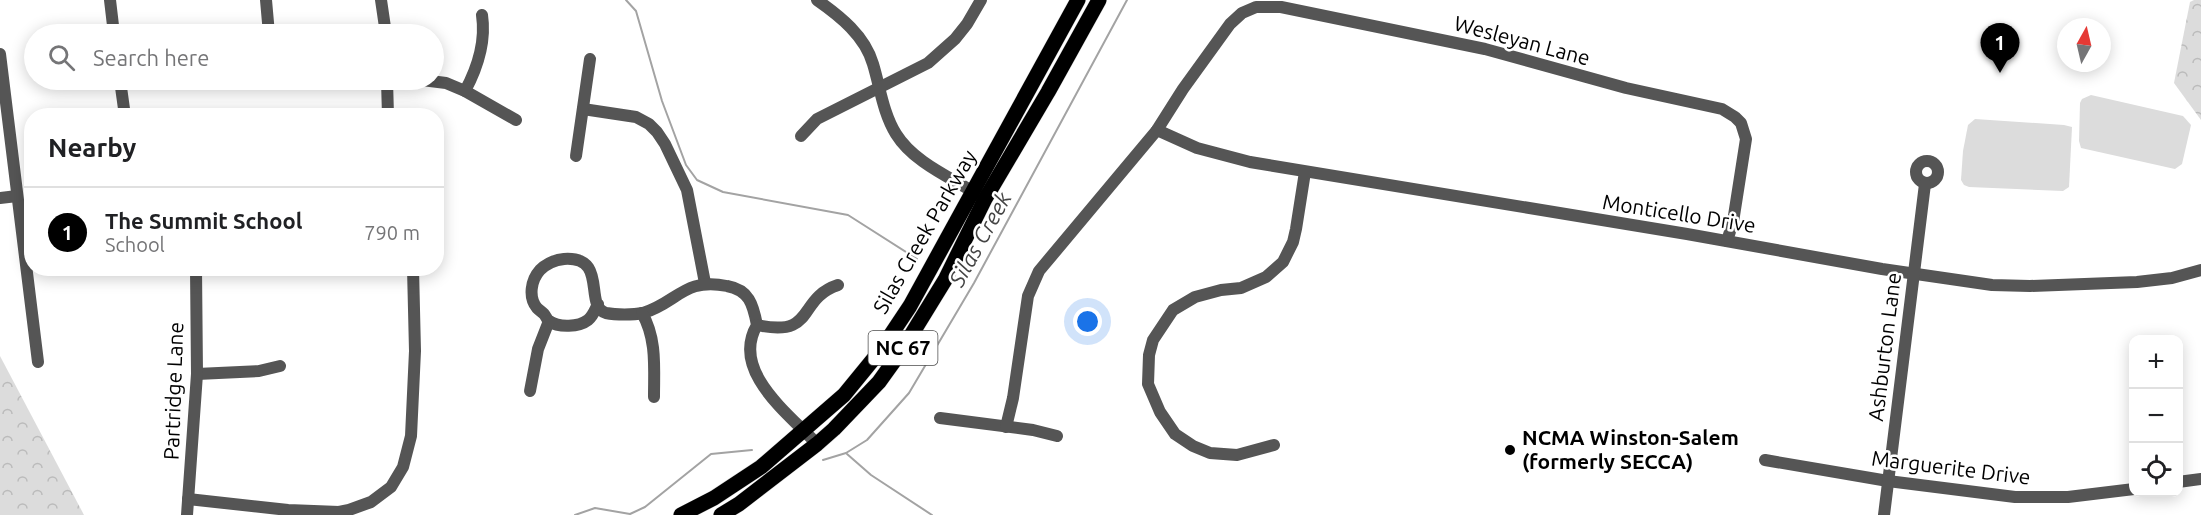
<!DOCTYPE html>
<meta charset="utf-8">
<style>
:root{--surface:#fff;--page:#f6f6f6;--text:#202124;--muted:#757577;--line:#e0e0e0;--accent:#000}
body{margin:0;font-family:Ubuntu,sans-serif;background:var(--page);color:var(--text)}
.controls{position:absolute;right:18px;bottom:18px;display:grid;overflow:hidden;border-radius:12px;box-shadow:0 3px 15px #0003}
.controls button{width:54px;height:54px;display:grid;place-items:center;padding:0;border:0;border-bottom:2px solid var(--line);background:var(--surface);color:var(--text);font:30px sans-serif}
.compass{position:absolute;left:2057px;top:18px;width:54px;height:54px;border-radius:50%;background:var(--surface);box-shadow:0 3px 15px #0003;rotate:8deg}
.you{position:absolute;left:1088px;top:322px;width:21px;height:21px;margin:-15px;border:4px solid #fff;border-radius:50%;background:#1a73e8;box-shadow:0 0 0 9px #1a73e833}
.badge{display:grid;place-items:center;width:39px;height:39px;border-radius:50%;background:var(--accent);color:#fff;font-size:20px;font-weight:700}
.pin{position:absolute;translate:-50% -50px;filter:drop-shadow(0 2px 3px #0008)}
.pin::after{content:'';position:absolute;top:32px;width:21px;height:18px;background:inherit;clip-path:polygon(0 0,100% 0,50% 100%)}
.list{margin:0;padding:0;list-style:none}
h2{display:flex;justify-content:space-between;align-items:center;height:78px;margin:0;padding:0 24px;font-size:26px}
h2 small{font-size:20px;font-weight:400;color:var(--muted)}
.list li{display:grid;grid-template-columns:39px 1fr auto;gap:18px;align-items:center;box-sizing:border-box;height:90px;padding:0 24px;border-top:2px solid var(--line)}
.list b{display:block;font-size:22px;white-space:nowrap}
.list p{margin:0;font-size:20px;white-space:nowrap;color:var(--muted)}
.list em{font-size:20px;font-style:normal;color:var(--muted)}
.icon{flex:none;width:33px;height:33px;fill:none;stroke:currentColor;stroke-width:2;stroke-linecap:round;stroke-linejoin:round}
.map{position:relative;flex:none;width:2201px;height:515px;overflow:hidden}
.search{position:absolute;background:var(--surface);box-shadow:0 3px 15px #0003;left:24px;top:24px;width:420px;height:66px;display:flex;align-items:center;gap:15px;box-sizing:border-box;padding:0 21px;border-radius:33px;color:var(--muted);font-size:22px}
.panel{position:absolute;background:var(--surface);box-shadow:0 3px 15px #0003;left:24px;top:108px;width:420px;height:168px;border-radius:24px}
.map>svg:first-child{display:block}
.green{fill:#dcdcdc}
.forest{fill:url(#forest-crowns)}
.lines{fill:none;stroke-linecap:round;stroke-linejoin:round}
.stream{stroke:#a3a3a3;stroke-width:2}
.major-casing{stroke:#dbdbdb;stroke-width:16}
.minor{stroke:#555;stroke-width:12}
.major{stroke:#000;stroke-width:15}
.poi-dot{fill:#000;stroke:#fff;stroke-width:2}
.labels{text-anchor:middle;stroke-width:5;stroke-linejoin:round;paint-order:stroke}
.shield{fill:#fff;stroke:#4c4c4c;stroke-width:1.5}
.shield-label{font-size:20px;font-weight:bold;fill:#000}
.street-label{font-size:21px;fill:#000;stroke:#fff}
.poi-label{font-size:21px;font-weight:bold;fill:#000;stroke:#fff;text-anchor:start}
.water-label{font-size:22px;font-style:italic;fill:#444;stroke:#fff}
</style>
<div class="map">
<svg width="2201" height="515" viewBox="0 0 2201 515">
<defs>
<pattern id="forest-crowns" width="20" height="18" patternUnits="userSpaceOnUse" patternTransform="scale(1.5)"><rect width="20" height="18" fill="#dcdcdc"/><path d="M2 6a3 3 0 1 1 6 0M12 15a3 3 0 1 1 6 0" fill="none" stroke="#bbb"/></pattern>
</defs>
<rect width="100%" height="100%" fill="#fff"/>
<!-- green -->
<g class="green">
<polygon points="2091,95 2183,116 2191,125 2182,164 2175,169 2166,167 2081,148 2079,141 2080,103 2082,99"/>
<polygon points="1975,119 2064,125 2072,127 2069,187 2063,191 1969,187 1964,185 1961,180 1963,151 1968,125"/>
</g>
<!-- forest -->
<g class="forest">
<polygon points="2194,0 2201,0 2201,120 2174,83 2190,2"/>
<polygon points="0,356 84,515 0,515"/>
</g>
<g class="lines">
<!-- stream -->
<g class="stream">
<polyline points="626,0 636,11 662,101 686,165 697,180 723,192 848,215 917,259"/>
<polyline points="847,454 871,475 932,515"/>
<polyline points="823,460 846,453 867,440 909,393 974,283 1127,0"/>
<polyline points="575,515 595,508 630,514 645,507 711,454 752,450"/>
</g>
<!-- major casing -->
<g class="major-casing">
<g id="major">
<polyline points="681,515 714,498 761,467 844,395 880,351 910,306 1078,0"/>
<polyline points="721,515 739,504 817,444 834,429 879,382 902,350 945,280 985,199 1048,92 1099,0"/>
</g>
</g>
<!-- minor -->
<g class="minor">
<polyline points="110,0 114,34"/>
<polyline points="266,0 269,34"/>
<polyline points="381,0 386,34"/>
<path d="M 817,0 C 840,16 865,36 873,64 C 880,87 883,113 896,134 C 914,163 952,178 980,196"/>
<polyline points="0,54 38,362"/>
<polyline points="120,80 125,116"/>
<polyline points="387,80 388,116"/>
<polyline points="422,80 446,83 465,91 516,120"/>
<path d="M 465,91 C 478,67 486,42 482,15"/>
<polyline points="583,109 636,117 649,124 657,132 665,144 687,190 705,283"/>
<polyline points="1157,130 1197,148 1250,162 1687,234 1882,269 1992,285 2030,286 2137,282 2172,278 2201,270"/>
<polyline points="801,136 817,119 928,63 955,39 967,24 981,0"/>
<polyline points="576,156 590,59"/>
<circle cx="1927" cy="172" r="11"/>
<polyline points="0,198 17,196"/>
<path d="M 598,304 C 595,310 593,316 588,320 C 579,327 559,328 549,321 C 548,321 545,315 544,314 C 542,312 539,310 537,308 C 528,297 531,280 540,270 C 546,264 555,260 564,259 C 609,256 583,306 606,313 C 616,315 633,315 643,313 C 677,303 684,277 727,286 C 749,290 753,304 757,325 C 730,371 789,414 817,444"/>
<path d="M 642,313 C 657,339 654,368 654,397"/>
<path d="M 757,325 C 817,338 796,299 838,285"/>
<polyline points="197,374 259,371 280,366"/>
<polyline points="530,391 538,349 549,321"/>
<polyline points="940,418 1033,430 1057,436"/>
<polyline points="1006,427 1013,398 1028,296 1039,271 1157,130 1183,89 1230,24 1242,13 1256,7 1281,7 1485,49 1626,88 1722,109 1735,117 1741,123 1746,139 1733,222 1727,241"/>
<polyline points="1274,445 1237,455 1210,453 1193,446 1175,434 1160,412 1148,384 1149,355 1153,340 1173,310 1195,297 1221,290 1241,288 1266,277 1283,262 1293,242 1296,229 1305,172"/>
<polyline points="1765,460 1888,481 2015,497 2068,497 2134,489"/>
<polyline points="2178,482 2201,479"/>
<polyline points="188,499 288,510 339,512 349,510 371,502 391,487 403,467 411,436 415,351 413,268"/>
<polyline points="187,515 197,374 196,268"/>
<polyline points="1884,515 1925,184"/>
</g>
<!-- major -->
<use href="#major" class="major"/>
</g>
<!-- markers -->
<circle class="poi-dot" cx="1510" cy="450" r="6"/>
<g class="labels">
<!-- shield labels -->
<rect class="shield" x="868.5" y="331" width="69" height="34" rx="4.5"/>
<g class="shield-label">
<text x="903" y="355">NC 67</text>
</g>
<!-- street labels -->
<g class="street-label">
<text transform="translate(1522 41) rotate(15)" y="7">Wesleyan Lane</text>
<text transform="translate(1679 214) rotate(9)" y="7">Monticello Drive</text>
<text transform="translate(925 232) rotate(-60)" y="7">Silas Creek Parkway</text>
<text transform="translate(1885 347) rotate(-83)" y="7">Ashburton Lane</text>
<text transform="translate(174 391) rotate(-88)" y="7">Partridge Lane</text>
<text transform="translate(1951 468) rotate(7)" y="7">Marguerite Drive</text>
</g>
<!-- poi labels -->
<g class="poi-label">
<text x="1522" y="445">NCMA Winston-Salem<tspan x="1522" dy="24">(formerly SECCA)</tspan></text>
</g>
<!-- water labels -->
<g class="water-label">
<text transform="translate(980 239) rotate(-61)" y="8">Silas Creek</text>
</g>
</g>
</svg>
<div class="controls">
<button>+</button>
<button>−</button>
<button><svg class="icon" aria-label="locate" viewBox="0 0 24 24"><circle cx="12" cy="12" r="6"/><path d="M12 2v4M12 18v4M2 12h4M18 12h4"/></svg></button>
</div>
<svg class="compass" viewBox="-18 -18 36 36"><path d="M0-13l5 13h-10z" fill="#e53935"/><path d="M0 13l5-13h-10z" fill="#757577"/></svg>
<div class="you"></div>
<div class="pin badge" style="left:2000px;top:73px">1</div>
<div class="search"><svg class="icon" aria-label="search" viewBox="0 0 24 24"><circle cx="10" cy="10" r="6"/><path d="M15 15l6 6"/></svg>Search here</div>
<section class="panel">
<h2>Nearby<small></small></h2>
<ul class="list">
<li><span class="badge">1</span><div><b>The Summit School</b><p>School</p></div><em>790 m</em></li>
</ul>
</section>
</div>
